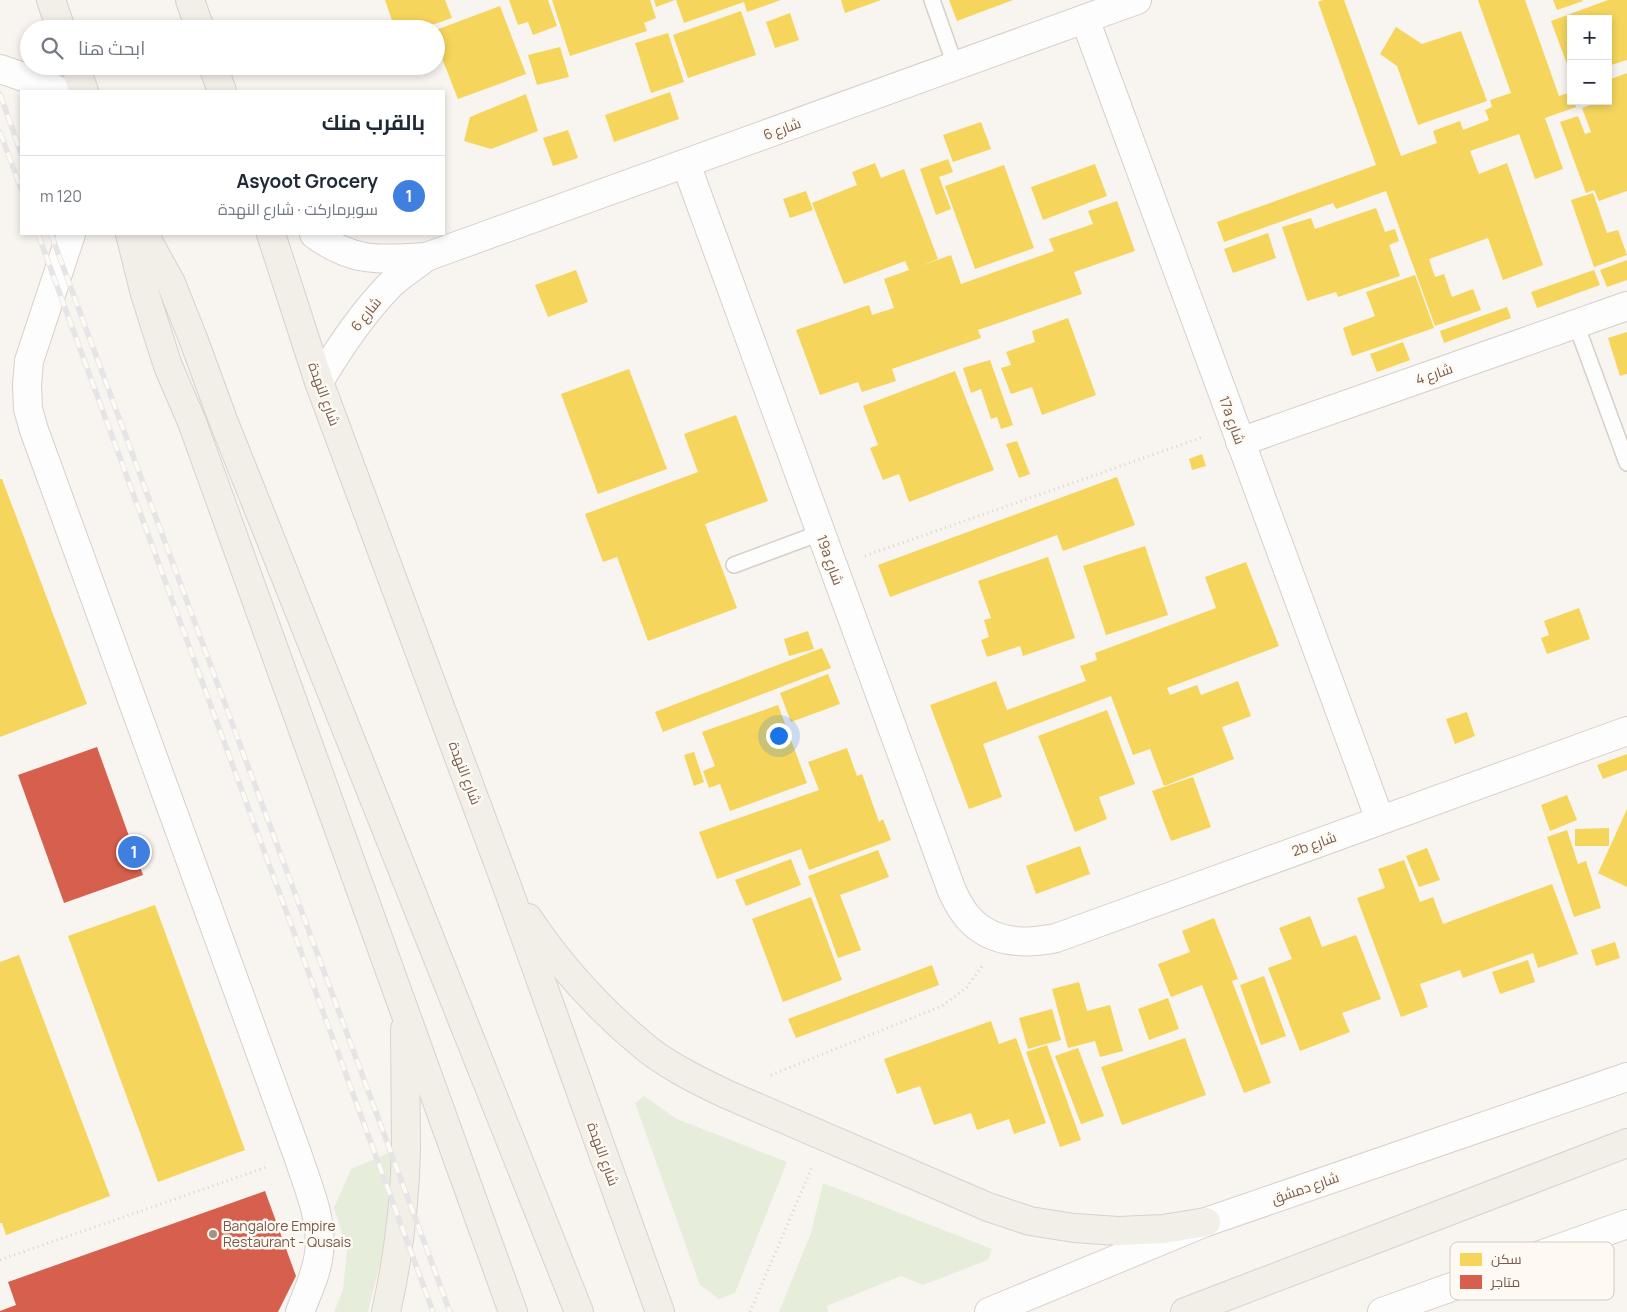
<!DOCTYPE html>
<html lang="ar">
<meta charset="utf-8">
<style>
:root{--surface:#fff;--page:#f6f6f7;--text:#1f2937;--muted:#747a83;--line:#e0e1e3;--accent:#a49187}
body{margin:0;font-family:Manrope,Cairo,sans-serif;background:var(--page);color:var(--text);direction:rtl}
.controls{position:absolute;right:15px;top:15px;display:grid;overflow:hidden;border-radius:0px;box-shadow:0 2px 8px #0003}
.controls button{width:45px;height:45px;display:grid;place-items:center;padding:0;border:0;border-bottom:1px solid var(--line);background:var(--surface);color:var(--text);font:25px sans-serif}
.you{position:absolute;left:778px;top:735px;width:18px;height:18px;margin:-12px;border:4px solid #fff;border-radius:50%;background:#1a73e8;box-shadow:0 0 0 8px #1a73e833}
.badge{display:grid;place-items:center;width:32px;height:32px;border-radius:50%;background:var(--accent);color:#fff;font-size:16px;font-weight:700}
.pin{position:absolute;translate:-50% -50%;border:2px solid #fff;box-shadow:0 1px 5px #0006}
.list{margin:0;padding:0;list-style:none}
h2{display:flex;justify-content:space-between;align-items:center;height:65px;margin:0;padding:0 20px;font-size:21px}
h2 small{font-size:16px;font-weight:400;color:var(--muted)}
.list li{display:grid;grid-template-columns:32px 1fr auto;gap:15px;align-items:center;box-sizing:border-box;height:80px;padding:0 20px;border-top:1px solid var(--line)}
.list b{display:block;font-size:19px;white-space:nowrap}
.list p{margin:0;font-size:16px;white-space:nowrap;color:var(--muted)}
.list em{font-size:16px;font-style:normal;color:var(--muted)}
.icon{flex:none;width:28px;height:28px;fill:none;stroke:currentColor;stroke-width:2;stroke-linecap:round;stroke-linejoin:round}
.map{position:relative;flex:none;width:1627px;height:1312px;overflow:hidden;direction:ltr}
.search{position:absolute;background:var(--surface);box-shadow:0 2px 8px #0003;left:20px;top:20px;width:425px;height:55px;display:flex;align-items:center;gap:12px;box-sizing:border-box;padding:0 18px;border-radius:28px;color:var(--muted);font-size:19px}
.panel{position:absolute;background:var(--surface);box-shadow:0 2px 8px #0003;left:20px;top:90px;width:425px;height:145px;border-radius:0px;direction:rtl}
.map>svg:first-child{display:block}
.green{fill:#e6eedb}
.homes{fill:#f6d55c}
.shops{fill:#d6604d}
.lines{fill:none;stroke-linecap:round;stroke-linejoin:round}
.service-casing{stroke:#d6d0ca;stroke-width:18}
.minor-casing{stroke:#d6d0ca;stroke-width:30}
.secondary-casing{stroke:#d8d0cb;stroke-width:30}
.primary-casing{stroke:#d9d1cc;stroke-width:30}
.path{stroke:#dad4d0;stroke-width:3;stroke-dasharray:1 4;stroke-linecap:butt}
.service{stroke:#fefdfd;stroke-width:15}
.minor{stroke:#fefdfd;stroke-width:28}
.secondary{stroke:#fefdfd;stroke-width:28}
.primary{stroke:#f2eee8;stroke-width:28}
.rail-casing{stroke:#e5e4e6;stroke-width:5.5}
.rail{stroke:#fef9f2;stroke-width:4;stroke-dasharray:11;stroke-linecap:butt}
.poi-dot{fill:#a49187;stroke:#fef9f2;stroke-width:2}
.labels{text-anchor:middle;stroke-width:5;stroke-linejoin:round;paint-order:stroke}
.street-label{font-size:14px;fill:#765b4f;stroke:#fef9f2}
.poi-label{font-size:14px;fill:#765b4f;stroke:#fef9f2;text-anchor:start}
.key{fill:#fef9f2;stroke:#d5cac1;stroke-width:1}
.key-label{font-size:14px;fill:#765b4f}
</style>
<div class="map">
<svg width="1627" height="1312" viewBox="0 0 1627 1312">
<rect width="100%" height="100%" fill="#f8f4f0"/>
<!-- green -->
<g class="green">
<polygon points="644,1096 677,1119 787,1162 735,1293 719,1299 700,1285 635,1103"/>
<polygon points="396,1150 386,1240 368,1312 334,1312 343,1290 347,1249 334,1208 351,1169"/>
<polygon points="823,1183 992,1249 988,1260 923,1285 901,1276 827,1306 828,1312 779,1312 811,1233"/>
</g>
<!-- homes -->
<g class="homes">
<polygon points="385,0 445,0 452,18 420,29 395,29"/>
<polygon points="509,0 548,0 557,26 533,35 528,22 518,25"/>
<polygon points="552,0 650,0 656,18 644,23 647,31 570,56"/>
<polygon points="654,0 675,0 656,7"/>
<polygon points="676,0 781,0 747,12 744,2 684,23"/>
<polygon points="841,0 881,0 845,13"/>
<polygon points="949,0 1013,0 957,21"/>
<polygon points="1323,0 1344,0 1401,156 1437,143 1433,131 1460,121 1463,130 1489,120 1485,110 1492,107 1490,100 1511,93 1478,0 1525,0 1559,96 1571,92 1571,101 1574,101 1576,107 1545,118 1563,169 1535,179 1519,134 1470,151 1479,174 1507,163 1543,265 1503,280 1488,238 1429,259 1435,277 1444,274 1452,297 1473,289 1481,310 1435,326 1386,191 1336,209 1333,203 1224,242 1217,222 1376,165 1318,2"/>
<polygon points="1553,0 1582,0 1583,1 1557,10"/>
<polygon points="1608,0 1627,0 1627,60 1608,66 1608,19 1571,19 1571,75 1551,21"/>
<polygon points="500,6 526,74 458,99 436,43 436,30"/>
<polygon points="741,11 756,55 688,78 673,35"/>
<polygon points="790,13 799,40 775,48 766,22"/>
<polygon points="1396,27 1422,44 1461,31 1487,101 1418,125 1397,66 1380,54"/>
<polygon points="668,33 684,82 651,93 635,43"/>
<polygon points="560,47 569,77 537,85 528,55"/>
<polygon points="1627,73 1627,191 1599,201 1594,190 1586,193 1560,122 1578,116 1585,134 1591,132 1582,108 1601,101 1608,101 1608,98 1612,97 1608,88 1608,80"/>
<polygon points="670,92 679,119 614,142 605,115"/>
<polygon points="526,94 538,131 491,149 464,141 470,117"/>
<polygon points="981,122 991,149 953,162 943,135"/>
<polygon points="568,130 578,158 553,166 543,138"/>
<polygon points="948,159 953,172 939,177 951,209 936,215 920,169"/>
<polygon points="875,163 881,178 904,169 938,259 921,266 951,255 961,284 1054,251 1049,239 1093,224 1088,211 1117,201 1135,251 1074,272 1082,294 978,330 981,338 892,369 896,381 862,392 858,382 820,395 796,330 869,305 872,315 894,308 884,279 909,270 905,261 844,284 812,203 857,185 852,172"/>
<polygon points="1095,164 1107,196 1043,220 1031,187"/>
<polygon points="1004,165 1034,248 975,269 945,186"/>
<polygon points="806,191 813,210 790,218 783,199"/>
<polygon points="1593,193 1607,233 1618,230 1627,255 1594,267 1571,200"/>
<polygon points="1376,208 1385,232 1395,229 1399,241 1389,245 1400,276 1338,297 1336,292 1307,301 1282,227 1311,218 1315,229"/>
<polygon points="1268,233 1276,258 1233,273 1224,249"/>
<polygon points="1627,260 1627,280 1607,287 1600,270"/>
<polygon points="576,270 588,302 548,317 535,285"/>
<polygon points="1594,270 1600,285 1537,308 1531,292"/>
<polygon points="1415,275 1434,328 1352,356 1343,328 1375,316 1366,292"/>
<polygon points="1507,307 1511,318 1444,343 1440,331"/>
<polygon points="1068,318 1096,395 1042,415 1032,387 1011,394 1001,368 1011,365 1006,352 1035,342 1032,331"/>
<polygon points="1627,332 1627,374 1620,376 1608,338"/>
<polygon points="1403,342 1410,360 1377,372 1370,354"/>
<polygon points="990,360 1013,425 1001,429 997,417 991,419 981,389 971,393 963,368"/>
<polygon points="629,369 667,469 598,494 561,394"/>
<polygon points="955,371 994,470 909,502 899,474 883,480 870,448 878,445 863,406"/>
<polygon points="736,415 768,501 705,524 737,608 648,641 617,557 603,562 585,514 698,472 684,434"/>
<polygon points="1017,441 1030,474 1019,478 1006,444"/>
<polygon points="1202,454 1206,466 1192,470 1189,459"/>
<polygon points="1117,477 1135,525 1063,551 1057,535 890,597 878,565"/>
<polygon points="0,479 2,479 87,704 0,737"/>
<polygon points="1145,546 1168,615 1106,635 1083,566"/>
<polygon points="1048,557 1075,638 1023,656 1020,646 987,657 981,640 989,637 984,620 991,618 978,581"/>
<polygon points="1246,562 1279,646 1167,688 1170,695 1197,685 1201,695 1238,681 1251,716 1222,727 1234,759 1164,786 1150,749 1133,755 1111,696 983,744 1002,797 969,809 930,705 996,681 1007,710 1086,681 1080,666 1097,660 1095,653 1216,608 1205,577"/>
<polygon points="1579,608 1590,639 1547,654 1541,638 1549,635 1544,621"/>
<polygon points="808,631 814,649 789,656 784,639"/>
<polygon points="822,648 831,668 663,732 655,712"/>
<polygon points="828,674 840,704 791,722 780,693"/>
<polygon points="778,705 807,783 730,811 720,784 709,788 703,771 715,766 702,732"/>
<polygon points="1107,710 1135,784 1099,797 1107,819 1075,832 1038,736"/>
<polygon points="1467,712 1475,736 1455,744 1446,719"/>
<polygon points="847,748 857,776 862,774 879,822 883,819 891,840 809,870 801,849 717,879 699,832 819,790 808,762"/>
<polygon points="694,752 704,782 694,786 684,755"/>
<polygon points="1627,754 1627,770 1603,779 1597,765"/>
<polygon points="1193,777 1211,827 1171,841 1152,791"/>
<polygon points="1567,795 1577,820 1550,831 1541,805"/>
<polygon points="1627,809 1627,887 1598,873"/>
<polygon points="1609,828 1609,846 1575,846 1575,829"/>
<polygon points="1567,830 1578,864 1586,861 1601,908 1574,917 1547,837"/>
<polygon points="1080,846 1090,874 1036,894 1026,866"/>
<polygon points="1427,848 1440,880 1419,887 1406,856"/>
<polygon points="878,850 889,877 840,895 861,950 838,958 808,876"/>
<polygon points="791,859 801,885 746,906 735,880"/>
<polygon points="1404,860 1420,902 1433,897 1443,924 1552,884 1578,954 1538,968 1533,953 1463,978 1460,970 1420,984 1428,1007 1401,1017 1357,898 1385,888 1378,869"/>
<polygon points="811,897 842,980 783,1002 752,919"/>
<polygon points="155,905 245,1150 158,1182 68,936"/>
<polygon points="1310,916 1322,947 1356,935 1381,999 1342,1013 1350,1032 1300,1051 1268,968 1292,959 1279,928"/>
<polygon points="1214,918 1238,979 1232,981 1271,1083 1244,1093 1202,985 1171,997 1158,964 1190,952 1182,931"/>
<polygon points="1615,942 1620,958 1596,966 1591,950"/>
<polygon points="19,955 110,1196 6,1235 2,1223 0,1223 0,962"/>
<polygon points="1528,960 1535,982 1500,994 1492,972"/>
<polygon points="932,965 939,985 796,1038 788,1019"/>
<polygon points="1264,976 1286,1036 1261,1045 1240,985"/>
<polygon points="1079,982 1087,1011 1110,1005 1123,1051 1100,1057 1095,1041 1068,1048 1052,989"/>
<polygon points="1168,998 1179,1029 1149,1040 1138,1009"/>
<polygon points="1052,1009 1061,1040 1028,1049 1019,1018"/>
<polygon points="991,1021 999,1044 1016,1038 1046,1123 1014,1134 1009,1119 977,1130 971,1113 934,1125 920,1086 897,1094 884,1059"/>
<polygon points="1185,1038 1206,1095 1122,1125 1101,1067"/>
<polygon points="1047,1045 1081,1140 1060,1147 1026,1052"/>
<polygon points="1078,1048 1104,1116 1081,1124 1055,1056"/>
</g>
<!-- shops -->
<g class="shops">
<polygon points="97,747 143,875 64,903 18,775"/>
<polygon points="265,1191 296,1276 278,1312 0,1312 0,1311 16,1305 8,1282"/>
</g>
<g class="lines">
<!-- service casing -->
<g class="service-casing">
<g id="service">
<polyline points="932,0 955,65"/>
<polyline points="1576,324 1627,463"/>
<polyline points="734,565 820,533"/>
</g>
</g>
<!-- minor casing -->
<g class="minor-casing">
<g id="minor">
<polyline points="1085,19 1380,820"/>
<polyline points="0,69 44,84 59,91"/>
<path d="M 686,164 L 952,891 C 956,899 960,908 966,915 C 988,943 1023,945 1056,938 L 1627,731"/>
<path d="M 71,234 L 29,361 L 27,385 L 28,409 L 34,430 L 298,1156 C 308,1187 323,1219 319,1253 C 317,1273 307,1293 300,1312"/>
<path d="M 314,234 C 352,263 382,260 426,257 L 1137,0"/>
<path d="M 319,382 C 339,348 361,315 389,286 C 400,275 414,267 426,257"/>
<polyline points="1240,442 1627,306"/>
</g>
</g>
<!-- secondary casing -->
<g class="secondary-casing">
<g id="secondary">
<polyline points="989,1312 1206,1222 1627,1077"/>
<polyline points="1382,1312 1627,1224"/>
</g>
</g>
<!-- primary casing -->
<g class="primary-casing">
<g id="primary">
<polyline points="51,0 61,29"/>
<polyline points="190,0 200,29"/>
<polyline points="75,66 84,91"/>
<polyline points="213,66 222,91"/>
<polyline points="130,234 145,294 168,366 192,422 513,1312"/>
<polyline points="144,234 171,283 194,341 223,420 579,1312"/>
<polyline points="271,234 319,382 508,889 660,1312"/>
<path d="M 528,918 C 560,966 601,1011 646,1048 C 670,1067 699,1081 726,1094 L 988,1207 L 1030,1221 L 1074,1228 L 1118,1231 L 1163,1229 L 1206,1222"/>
<path d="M 386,1312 C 398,1259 405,1203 406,1148 C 406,1108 405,1069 405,1029"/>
<polyline points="1185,1312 1627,1143"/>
</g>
</g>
<!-- path -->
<g class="path">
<polyline points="865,556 1203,437"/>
<polyline points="771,1075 942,1006 967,987 982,966"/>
<polyline points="0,1260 267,1167"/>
<polyline points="750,1312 812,1167"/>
</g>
<!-- service -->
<use href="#service" class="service"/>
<!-- minor -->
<use href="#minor" class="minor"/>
<!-- secondary -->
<use href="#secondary" class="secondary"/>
<!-- primary -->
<use href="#primary" class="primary"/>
<!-- rail casing -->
<g class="rail-casing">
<g id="rail">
<polyline points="0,94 21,153"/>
<polyline points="0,132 21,189"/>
<polyline points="38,234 433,1312"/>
<polyline points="51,234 450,1312"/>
</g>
</g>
<!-- rail -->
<use href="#rail" class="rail"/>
</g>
<!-- markers -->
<circle class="poi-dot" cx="213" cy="1234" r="5"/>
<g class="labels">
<!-- street labels -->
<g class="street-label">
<text transform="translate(782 129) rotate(-20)" y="5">شارع 6</text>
<text transform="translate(366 314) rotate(-51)" y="5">شارع 6</text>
<text transform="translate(1434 374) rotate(-19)" y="5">شارع 4</text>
<text transform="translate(324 394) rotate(70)" y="5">شارع النهدة</text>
<text transform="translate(1232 420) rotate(70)" y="5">17a شارع</text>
<text transform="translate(830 560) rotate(70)" y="5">19a شارع</text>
<text transform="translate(465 773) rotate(69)" y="5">شارع النهدة</text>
<text transform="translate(1314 844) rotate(-20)" y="5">2b شارع</text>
<text transform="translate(603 1154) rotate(70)" y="5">شارع النهدة</text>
<text transform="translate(1305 1188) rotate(-19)" y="5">شارع دمشق</text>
</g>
<!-- poi labels -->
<g class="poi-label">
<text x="223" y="1231">Bangalore Empire<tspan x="223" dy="16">Restaurant - Qusais</tspan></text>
</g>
</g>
<!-- legend -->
<rect x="1450" y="1242" width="164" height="58" rx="8" class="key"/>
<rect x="1460" y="1253" width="22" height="13" fill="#f6d55c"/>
<rect x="1460" y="1275" width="22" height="14" fill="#d6604d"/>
<g class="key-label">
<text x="1491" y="1264">سكن</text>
<text x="1491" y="1287">متاجر</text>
</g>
</svg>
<div class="controls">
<button>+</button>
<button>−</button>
</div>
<div class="you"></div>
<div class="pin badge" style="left:134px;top:852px;background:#3f7fe0">1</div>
<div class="search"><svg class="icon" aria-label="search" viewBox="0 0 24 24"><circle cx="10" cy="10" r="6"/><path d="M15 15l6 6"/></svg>ابحث هنا</div>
<section class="panel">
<h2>بالقرب منك<small></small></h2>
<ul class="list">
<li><span class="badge" style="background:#3f7fe0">1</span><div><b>Asyoot Grocery</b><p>سوبرماركت · شارع النهدة</p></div><em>120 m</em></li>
</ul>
</section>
</div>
